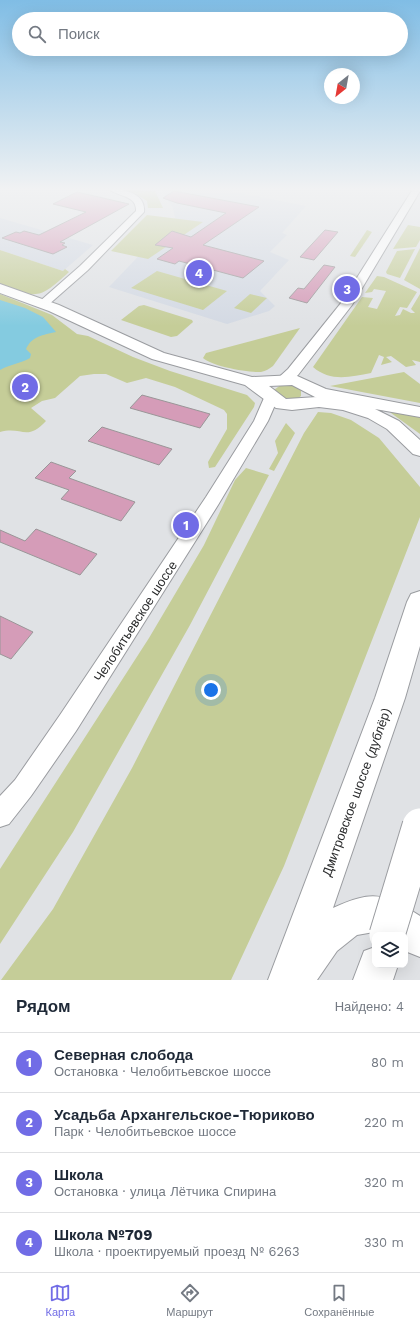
<!DOCTYPE html>
<html lang="ru">
<meta charset="utf-8">
<style>
:root{--surface:#fff;--page:#f2f2f3;--text:#1f2937;--muted:#747a83;--line:#e0e1e3;--accent:#716ce6}
body{margin:0;font-family:"Work Sans",sans-serif;background:var(--page);color:var(--text)}
.controls{position:absolute;right:12px;bottom:12px;display:grid;overflow:hidden;border-radius:8px;box-shadow:0 4px 16px #0002}
.controls button{width:36px;height:36px;display:grid;place-items:center;padding:0;border:0;border-bottom:1px solid var(--line);background:var(--surface);color:var(--text);font:20px sans-serif}
.compass{position:absolute;left:324px;top:68px;width:36px;height:36px;border-radius:50%;background:var(--surface);box-shadow:0 4px 16px #0002;rotate:211deg}
.you{position:absolute;left:211px;top:690px;width:14px;height:14px;margin:-10px;border:3px solid #fff;border-radius:50%;background:#1a73e8;box-shadow:0 0 0 6px #1a73e833}
.badge{display:grid;place-items:center;width:26px;height:26px;border-radius:50%;background:var(--accent);color:#fff;font-size:13px;font-weight:700}
.pin{position:absolute;translate:-50% -50%;border:2px solid #fff;box-shadow:0 1px 4px #0006}
.list{margin:0;padding:0;list-style:none}
h2{display:flex;justify-content:space-between;align-items:center;height:52px;margin:0;padding:0 16px;font-size:17px}
h2 small{font-size:13px;font-weight:400;color:var(--muted)}
.list li{display:grid;grid-template-columns:26px 1fr auto;gap:12px;align-items:center;box-sizing:border-box;height:60px;padding:0 16px;border-top:1px solid var(--line)}
.list b{display:block;font-size:15px;white-space:nowrap}
.list p{margin:0;font-size:13px;white-space:nowrap;color:var(--muted)}
.list em{font-size:13px;font-style:normal;color:var(--muted)}
.icon{flex:none;width:22px;height:22px;fill:none;stroke:currentColor;stroke-width:2;stroke-linecap:round;stroke-linejoin:round}
.map{position:relative;flex:none;width:420px;height:980px;overflow:hidden}
.search{position:absolute;background:var(--surface);box-shadow:0 4px 16px #0002;left:12px;right:12px;top:12px;height:44px;display:flex;align-items:center;gap:10px;box-sizing:border-box;padding:0 14px;border-radius:22px;color:var(--muted);font-size:15px}
.sheet{height:292px;background:var(--surface)}
nav{display:flex;justify-content:space-around;align-items:center;box-sizing:border-box;height:56px;border-top:1px solid var(--line);background:var(--surface);font-size:11px;color:var(--muted)}
nav a{display:grid;justify-items:center;gap:2px}
nav .on{color:var(--accent)}
.map>svg:first-child{display:block}
.built{fill:#d3d9e3}
.green{fill:#c5cd98}
.water{fill:#84cbe0}
.building{fill:#d59cb8;stroke:#9a9698}
.lines{fill:none;stroke-linecap:round;stroke-linejoin:round}
.minor-casing{stroke:#9a9ca0;stroke-width:2}
.tertiary-casing{stroke:#9a9ca0;stroke-width:2}
.secondary-casing{stroke:#9a9ca0;stroke-width:2}
.trunk-casing{stroke:#9a9ca0;stroke-width:2}
.minor{fill:#fff;fill-rule:evenodd}
.tertiary{fill:#fff;fill-rule:evenodd}
.secondary{fill:#fff;fill-rule:evenodd}
.trunk{fill:#fff;fill-rule:evenodd}
.trunk-bridge-casing{stroke:#9a9ca0;stroke-width:37;stroke-linecap:butt}
.trunk-bridge{stroke:#fff;stroke-width:35}
.labels{text-anchor:middle;stroke-width:3;stroke-linejoin:round;paint-order:stroke}
.near-street-label{font-size:13px;fill:#292a2b;stroke:#fff}
</style>
<div class="map">
<svg width="420" height="980" viewBox="0 0 420 980">
<rect width="100%" height="100%" fill="#e0e2e5"/>
<!-- built -->
<g class="built">
<polygon points="174,189 219,189 306,206 282,233 287,235 270,252 289,260 260,291 275,306 269,311 227,324 109,287 175,218 173,208 162,191"/>
<polygon points="0,218 93,245 63,271 0,250"/>
</g>
<!-- green -->
<g class="green">
<polygon points="122,189 155,191 163,208 148,208 147,201 136,194 144,192 134,194"/>
<polygon points="147,215 203,222 148,259 111,251"/>
<polygon points="408,225 420,227 420,240 416,247 393,249"/>
<polygon points="367,230 372,232 355,257 350,256"/>
<polygon points="420,248 420,289 404,280"/>
<polygon points="415,249 400,278 387,274 386,272 397,251"/>
<path d="M 0,250 L 63,271 L 65,269 L 69,272 C 38,300 39,298 0,285 Z"/>
<polygon points="157,271 227,291 203,310 131,288"/>
<path d="M 377,276 L 384,277 L 417,292 L 407,308 L 400,307 L 395,316 L 400,315 L 403,309 L 411,313 L 415,313 L 411,309 L 420,294 L 420,362 L 412,360 L 416,365 L 406,367 L 391,356 L 386,357 L 392,362 L 381,365 L 384,357 L 379,355 L 371,373 C 350,377 330,382 313,367 L 362,297 L 373,298 L 368,307 L 377,309 L 386,291 L 374,289 L 372,292 L 365,293 Z"/>
<path d="M 0,294 L 52,315 L 77,334 L 88,336 L 133,357 L 170,371 L 247,395 L 255,403 L 254,407 L 215,467 L 209,468 L 208,462 L 227,429 L 227,414 L 224,410 L 175,387 L 146,378 L 127,383 L 106,374 L 94,374 L 80,376 L 55,398 L 42,401 L 31,408 L 46,421 C 27,442 22,426 0,432 Z"/>
<polygon points="250,294 267,298 251,313 234,308"/>
<polygon points="144,305 192,320 193,322 177,336 171,337 121,320 139,306"/>
<path d="M 300,328 L 273,366 C 269,369 266,371 261,372 C 249,373 211,366 203,358 L 206,353 Z"/>
<polygon points="404,372 420,384 420,403 330,386"/>
<polygon points="282,384 290,384 301,388 301,396 296,400 287,400 274,390"/>
<polygon points="388,408 420,414 420,434 391,413"/>
<polygon points="318,412 331,413 351,420 379,438 420,487 420,517 284,866 231,980 1,980 53,909 132,768 304,433"/>
<polygon points="286,423 295,433 274,471 269,469 278,453 275,441"/>
<polygon points="246,468 269,475 190,625 73,832 0,944 0,869 149,638 204,545 235,480"/>
</g>
<!-- water -->
<path class="water" d="M 0,300 L 25,308 L 43,317 L 56,332 C 43,335 32,336 26,349 L 31,354 L 30,358 C 20,364 10,364 0,370 Z"/>
<!-- building -->
<g class="building">
<polygon points="174,191 259,207 203,245 264,261 243,278 179,261 175,264 157,259 173,248 155,245 172,231 191,237 226,213 177,203 163,198"/>
<polygon points="77,192 129,204 60,242 65,243 62,245 67,247 53,254 2,238 16,232 20,233 24,231 39,235 86,212 53,204"/>
<polygon points="325,230 338,232 314,260 300,257"/>
<polygon points="324,265 335,267 307,303 289,298 298,288 304,289"/>
<polygon points="142,395 171,403 210,414 200,428 130,408"/>
<polygon points="102,427 150,442 172,449 159,465 88,441"/>
<polygon points="51,462 76,471 69,478 135,502 121,521 61,499 69,490 35,478"/>
<polygon points="36,529 68,542 97,554 80,575 0,542 0,530 25,541"/>
<polygon points="0,616 33,632 11,659 0,654"/>
</g>
<g class="lines">
<!-- minor casing -->
<g class="minor-casing">
<g id="minor">
<path d="M 109,189 C 124,189 146,193 144,212 L 88,270 L 47,306 L 39,306 L 37,304 L 39,302 L 80,266 L 136,211 C 137,195 118,197 109,189 Z"/>
<polygon points="413,189 420,189 420,191 352,305 298,375 289,382 279,382 277,379 288,369 341,303"/>
<polygon points="271,394 276,395 278,398 268,421 218,505 76,731 31,796 9,824 0,827 0,796 15,780 60,715 206,497 254,421 264,398 266,395"/>
</g>
</g>
<!-- tertiary casing -->
<g class="tertiary-casing">
<path id="tertiary" d="M 0,284 L 59,305 L 164,353 L 252,377 L 295,375 L 326,389 L 420,407 L 420,417 L 375,409 L 399,421 L 420,440 L 420,456 L 413,454 L 387,429 L 368,418 L 343,410 L 319,407 L 292,410 L 276,408 L 245,385 L 152,359 L 49,311 L 0,293 ZM 292,385 L 315,397 L 317,397 L 286,399 L 269,386 Z"/>
</g>
<!-- secondary casing -->
<g class="secondary-casing">
<path id="secondary" d="M 420,591 L 420,646 L 405,698 L 333,908 C 373,890 383,893 420,916 L 420,957 L 405,951 L 405,935 L 381,935 L 374,932 L 357,935 L 337,951 L 317,980 L 268,980 L 375,698 L 407,602 L 411,594 Z"/>
</g>
<!-- trunk casing -->
<g class="trunk-casing">
<polygon id="trunk" points="375,947 375,965 398,965 393,980 353,980 364,951"/>
</g>
<!-- minor -->
<use href="#minor" class="minor"/>
<!-- tertiary -->
<use href="#tertiary" class="tertiary"/>
<!-- secondary -->
<use href="#secondary" class="secondary"/>
<!-- trunk -->
<use href="#trunk" class="trunk"/>
<!-- trunk-bridge casing -->
<g class="trunk-bridge-casing">
<polyline id="trunk-bridge" points="387,935 420,826"/>
</g>
<!-- trunk-bridge -->
<use href="#trunk-bridge" class="trunk-bridge"/>
</g>
<!-- sky -->
<linearGradient id="sky" x2="0" y2="1"><stop stop-color="#80bde5"/><stop offset="0.58" stop-color="#f1f2f3"/><stop offset="1" stop-color="#f1f2f3" stop-opacity="0"/></linearGradient>
<rect width="420" height="326" fill="url(#sky)"/>
<g class="labels">
<!-- near-street labels -->
<g class="near-street-label">
<text transform="translate(135 621) rotate(-57)" y="5">Челобитьевское шоссе</text>
<text transform="translate(356 792) rotate(-70)" y="5">Дмитровское шоссе (дублёр)</text>
</g>
</g>
</svg>
<div class="controls">
<button><svg class="icon" aria-label="layers" viewBox="0 0 24 24"><path d="M12 4l9 5-9 5-9-5zM3 14l9 5 9-5"/></svg></button>
</div>
<svg class="compass" viewBox="-18 -18 36 36"><path d="M0-13l5 13h-10z" fill="#e53935"/><path d="M0 13l5-13h-10z" fill="#747a83"/></svg>
<div class="you"></div>
<div class="pin badge" style="left:186px;top:525px">1</div>
<div class="pin badge" style="left:25px;top:387px">2</div>
<div class="pin badge" style="left:347px;top:289px">3</div>
<div class="pin badge" style="left:199px;top:273px">4</div>
<div class="search"><svg class="icon" aria-label="search" viewBox="0 0 24 24"><circle cx="10" cy="10" r="6"/><path d="M15 15l6 6"/></svg>Поиск</div>
</div>
<section class="sheet">
<h2>Рядом<small>Найдено: 4</small></h2>
<ul class="list">
<li><span class="badge">1</span><div><b>Северная слобода</b><p>Остановка · Челобитьевское шоссе</p></div><em>80 m</em></li>
<li><span class="badge">2</span><div><b>Усадьба Архангельское-Тюриково</b><p>Парк · Челобитьевское шоссе</p></div><em>220 m</em></li>
<li><span class="badge">3</span><div><b>Школа</b><p>Остановка · улица Лётчика Спирина</p></div><em>320 m</em></li>
<li><span class="badge">4</span><div><b>Школа №709</b><p>Школа · проектируемый проезд № 6263</p></div><em>330 m</em></li>
</ul>
</section>
<nav>
<a class="on"><svg class="icon" aria-label="map" viewBox="0 0 24 24"><path d="M3 6l6-2 6 2 6-2v14l-6 2-6-2-6 2zM9 4v14M15 6v14"/></svg>Карта</a>
<a><svg class="icon" aria-label="directions" viewBox="0 0 24 24"><path d="M12 3l9 9-9 9-9-9zM9 14v-3h6M13 9l2 2-2 2"/></svg>Маршрут</a>
<a><svg class="icon" aria-label="saved" viewBox="0 0 24 24"><path d="M7 4h10v16l-5-4-5 4z"/></svg>Сохранённые</a>
</nav>
